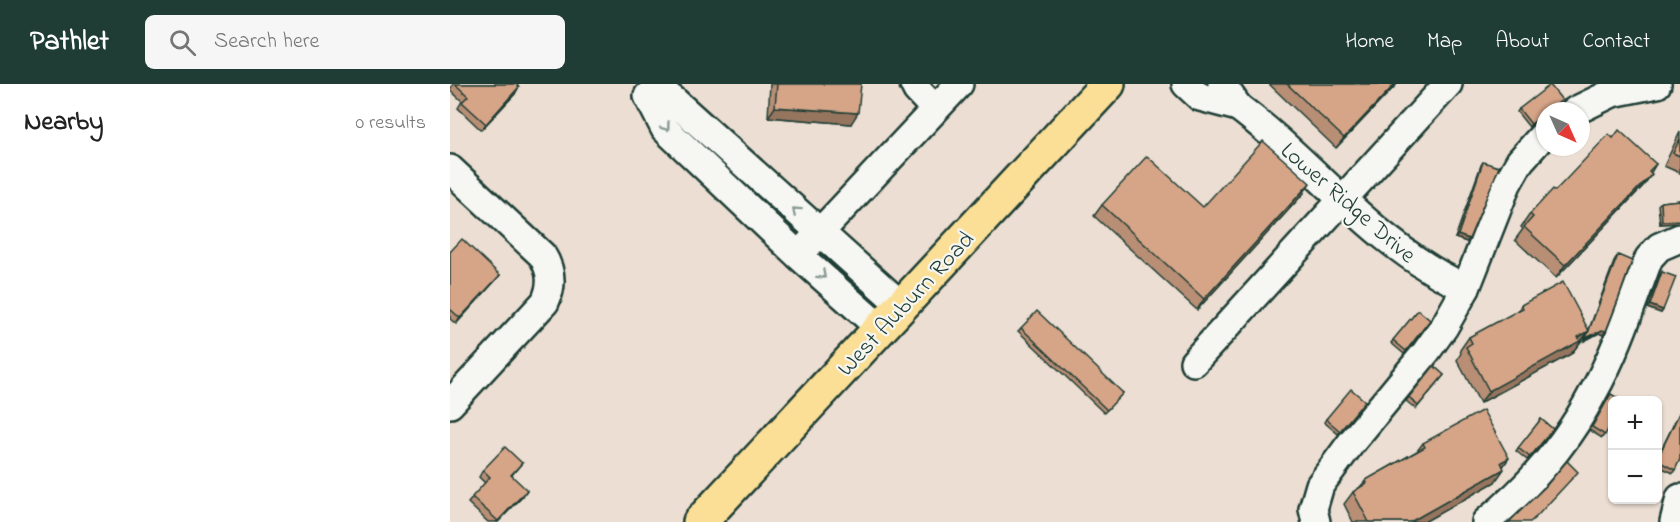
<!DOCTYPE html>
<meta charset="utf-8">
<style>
:root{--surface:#fff;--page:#f6f6f6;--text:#222;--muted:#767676;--line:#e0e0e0;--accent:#1f3d34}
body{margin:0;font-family:"Indie Flower",sans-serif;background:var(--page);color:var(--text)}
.controls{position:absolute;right:18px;bottom:18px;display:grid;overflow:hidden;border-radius:9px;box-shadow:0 2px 4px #0004}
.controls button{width:54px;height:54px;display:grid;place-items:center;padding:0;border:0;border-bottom:2px solid var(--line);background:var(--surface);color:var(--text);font:30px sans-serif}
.compass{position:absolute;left:1086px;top:18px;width:54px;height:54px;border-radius:50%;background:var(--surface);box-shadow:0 2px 4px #0004;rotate:135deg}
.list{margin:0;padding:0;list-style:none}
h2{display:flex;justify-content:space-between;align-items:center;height:78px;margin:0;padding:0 24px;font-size:26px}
h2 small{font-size:20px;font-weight:400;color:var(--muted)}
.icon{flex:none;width:33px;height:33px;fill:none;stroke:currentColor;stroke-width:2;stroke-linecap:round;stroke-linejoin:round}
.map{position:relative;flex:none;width:1230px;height:438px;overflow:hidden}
header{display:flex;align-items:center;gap:36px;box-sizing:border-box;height:84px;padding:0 30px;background:var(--accent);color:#fff}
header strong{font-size:28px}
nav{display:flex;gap:33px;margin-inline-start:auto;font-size:21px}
.search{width:420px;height:54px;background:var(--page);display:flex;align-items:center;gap:15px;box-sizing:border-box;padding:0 21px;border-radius:9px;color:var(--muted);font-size:22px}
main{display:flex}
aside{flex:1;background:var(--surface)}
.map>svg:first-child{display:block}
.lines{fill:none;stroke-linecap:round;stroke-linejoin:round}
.minor-casing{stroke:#1f3d34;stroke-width:32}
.major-casing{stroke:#1f3d34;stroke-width:38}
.minor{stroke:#f6f6f2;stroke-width:27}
.major{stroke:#fbdf96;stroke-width:33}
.wall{fill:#b88e75;stroke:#1f3d34;stroke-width:1.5}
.shaded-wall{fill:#96745f;stroke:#1f3d34;stroke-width:1.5}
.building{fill:#d6a588;stroke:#1f3d34;stroke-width:1.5}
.oneway{stroke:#8a9a93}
.labels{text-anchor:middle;stroke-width:4.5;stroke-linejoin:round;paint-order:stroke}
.street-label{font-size:24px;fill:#1f3d34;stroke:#f6f6f2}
</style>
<header>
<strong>Pathlet</strong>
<div class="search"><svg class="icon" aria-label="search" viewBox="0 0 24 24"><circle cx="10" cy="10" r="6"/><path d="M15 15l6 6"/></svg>Search here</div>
<nav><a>Home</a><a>Map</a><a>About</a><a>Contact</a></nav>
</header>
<main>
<aside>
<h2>Nearby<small>0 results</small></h2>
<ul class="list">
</ul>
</aside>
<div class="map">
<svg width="1230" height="438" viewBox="0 0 1230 438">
<rect width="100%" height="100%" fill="#ecded2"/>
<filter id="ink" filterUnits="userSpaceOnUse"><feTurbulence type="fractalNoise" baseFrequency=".0167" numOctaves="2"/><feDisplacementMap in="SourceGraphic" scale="12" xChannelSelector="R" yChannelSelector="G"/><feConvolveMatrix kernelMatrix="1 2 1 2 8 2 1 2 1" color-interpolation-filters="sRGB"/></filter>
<g filter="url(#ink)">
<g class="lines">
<!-- minor casing -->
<g class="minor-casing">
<g id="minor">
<polyline points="464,0 467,6 485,25"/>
<polyline points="736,0 750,13 788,23 772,0"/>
<path d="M 788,23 C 866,81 926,164 1016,204"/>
<polyline points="1125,27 1162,9 1207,0"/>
<path d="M 0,85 L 92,171 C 102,187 103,201 95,218 L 0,320"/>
<polyline points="358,161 509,0"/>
<polyline points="431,245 348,171 215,45 198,12 222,15 452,222"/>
<polyline points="744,278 998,0"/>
<polyline points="866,438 863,425 870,401 901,359 976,268 994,243 1016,204 1057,100 1070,77 1095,49"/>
<path d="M 1036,438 C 1080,402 1117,359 1143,309 C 1167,266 1182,219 1199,174 L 1209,163 L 1230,154"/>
<polyline points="1224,438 1230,414"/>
</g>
</g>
<!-- major casing -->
<g class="major-casing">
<polyline id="major" points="250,438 658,0"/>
</g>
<!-- minor -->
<use href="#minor" class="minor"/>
<!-- major -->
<use href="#major" class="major"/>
</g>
<!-- wall -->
<g class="wall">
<polygon points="3,0 66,0 65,10 31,46 8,24 12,17 0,6"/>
<polygon points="320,0 411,0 401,40 318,33"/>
<polygon points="819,0 947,0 886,64"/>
<polygon points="1112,16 1109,19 1095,27 1095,31 1079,43 1067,28 1069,25"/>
<polygon points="1230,48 1230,89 1214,82"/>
<polygon points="1163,54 1206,80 1193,102 1106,194 1065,156 1073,145 1071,143 1080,130"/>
<polygon points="1033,78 1019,155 1017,158 1005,154 1031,81"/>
<polygon points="853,110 747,226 644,132 652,121 753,123"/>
<polygon points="1230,116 1230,139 1210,140 1208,121 1211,118"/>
<polygon points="0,168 50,191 45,197 6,240 0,235"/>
<polygon points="1168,171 1153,251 1149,249 1134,257 1137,250 1121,270 1030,319 1007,276 1011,269 1010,266 1019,253 1068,227 1071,221 1139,245 1165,175"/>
<polygon points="1212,188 1213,226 1211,229 1197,224 1210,191"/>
<polygon points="968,226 980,236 954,270 941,259"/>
<polygon points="571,244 673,309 654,329 568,247"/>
<polygon points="984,282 994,291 966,325 956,317"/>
<polygon points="1158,313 1162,338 1152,354 1139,346"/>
<polygon points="915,317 888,350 874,338 876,335"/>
<polygon points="1230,327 1230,375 1223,389 1208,382 1208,372"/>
<polygon points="1091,335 1103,345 1077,376 1066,367"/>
<polygon points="973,359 1053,382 1045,398 974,438 903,438 894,420 903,408 910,403 916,396 967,367"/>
<polygon points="72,379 62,391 73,412 48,438 38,438 18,419 35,399 29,393 33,386"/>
</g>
<!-- shaded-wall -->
<g class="shaded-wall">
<polygon points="945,0 947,0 886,64 894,54"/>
<polygon points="69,3 65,10 31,46 36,40"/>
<polygon points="325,23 408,29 401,40 318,33"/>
<polygon points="1095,29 1095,31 1079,43 1081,40"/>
<polygon points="1202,90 1193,102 1106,194 1115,181"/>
<polygon points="860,99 853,110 747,226 754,215"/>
<polygon points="1230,136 1230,139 1210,140 1212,137"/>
<polygon points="1008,151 1019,155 1017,158 1005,154"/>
<polygon points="50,191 45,197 6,240 10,234"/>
<polygon points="1200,221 1213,226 1211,229 1197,224"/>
<polygon points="1152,246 1156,247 1153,251 1149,249 1134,257 1136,254"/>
<polygon points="1139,247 1121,270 1030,319 1039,307"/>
<polygon points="1059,374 1050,387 1051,378"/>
<polygon points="1054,385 1045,398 974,438 960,438"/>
<polygon points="77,406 73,412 48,438 47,438"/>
</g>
<!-- building -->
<g class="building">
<polygon points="5,0 66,0 69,3 36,40 12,18 18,12"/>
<polygon points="327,0 411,0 408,29 325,23"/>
<polygon points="837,0 945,0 894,54"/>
<polygon points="1100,1 1112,16 1098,27 1095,27 1095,29 1081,40 1069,25"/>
<polygon points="1169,46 1206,80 1199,87 1202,90 1115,181 1074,143 1083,133 1080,130 1103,105 1105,107 1159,50 1163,54"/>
<polygon points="1230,55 1230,72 1223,69"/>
<polygon points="813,57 860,99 754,215 652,121 697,72 753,123"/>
<polygon points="1033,78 1049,83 1019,155 1008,151"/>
<polygon points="1230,116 1230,136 1212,137 1211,118"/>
<polygon points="12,155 50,191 10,234 0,225 0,168"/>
<polygon points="1168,171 1182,177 1168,216 1156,247 1152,246 1136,254"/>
<polygon points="1212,188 1226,193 1213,226 1200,221"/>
<polygon points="1113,198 1139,247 1128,253 1130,257 1039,307 1016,263 1022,259 1019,253 1073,224 1071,221"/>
<polygon points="968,226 980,236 956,267 943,256"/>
<polygon points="587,227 673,309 657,326 571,244"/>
<polygon points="984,282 994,291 968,322 959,313"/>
<polygon points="901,305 915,317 890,347 876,335"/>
<polygon points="1161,310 1171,316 1162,316 1162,338 1155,351 1142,343"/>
<polygon points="1033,326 1059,374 1051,378 1054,385 960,438 919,438 903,408 917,399 916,396 975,363 973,359"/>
<polygon points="1230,328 1230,375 1225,386 1208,377 1208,373"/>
<polygon points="1091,335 1103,345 1080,373 1068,364"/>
<polygon points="55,363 72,379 61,391 77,406 48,437 22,413 40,393 33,386"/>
<polygon points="1117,377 1128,388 1087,432 1080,438 1059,438 1096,402"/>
</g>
<!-- one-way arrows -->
<defs><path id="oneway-chevron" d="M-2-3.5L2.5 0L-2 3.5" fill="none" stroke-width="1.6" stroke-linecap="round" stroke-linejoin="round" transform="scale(1.5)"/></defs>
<g class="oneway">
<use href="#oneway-chevron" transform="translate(216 43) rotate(54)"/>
<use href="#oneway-chevron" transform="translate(346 127) rotate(-138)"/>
<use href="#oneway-chevron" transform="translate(372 191) rotate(42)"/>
</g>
</g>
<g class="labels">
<!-- street labels -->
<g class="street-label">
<text transform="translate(899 118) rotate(41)" y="8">Lower Ridge Drive</text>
<text transform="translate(455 219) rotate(-47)" y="8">West Auburn Road</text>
</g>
</g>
</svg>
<div class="controls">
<button>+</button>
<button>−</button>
</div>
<svg class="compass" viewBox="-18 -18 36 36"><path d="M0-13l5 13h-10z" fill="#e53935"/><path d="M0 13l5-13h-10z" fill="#767676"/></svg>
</div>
</main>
